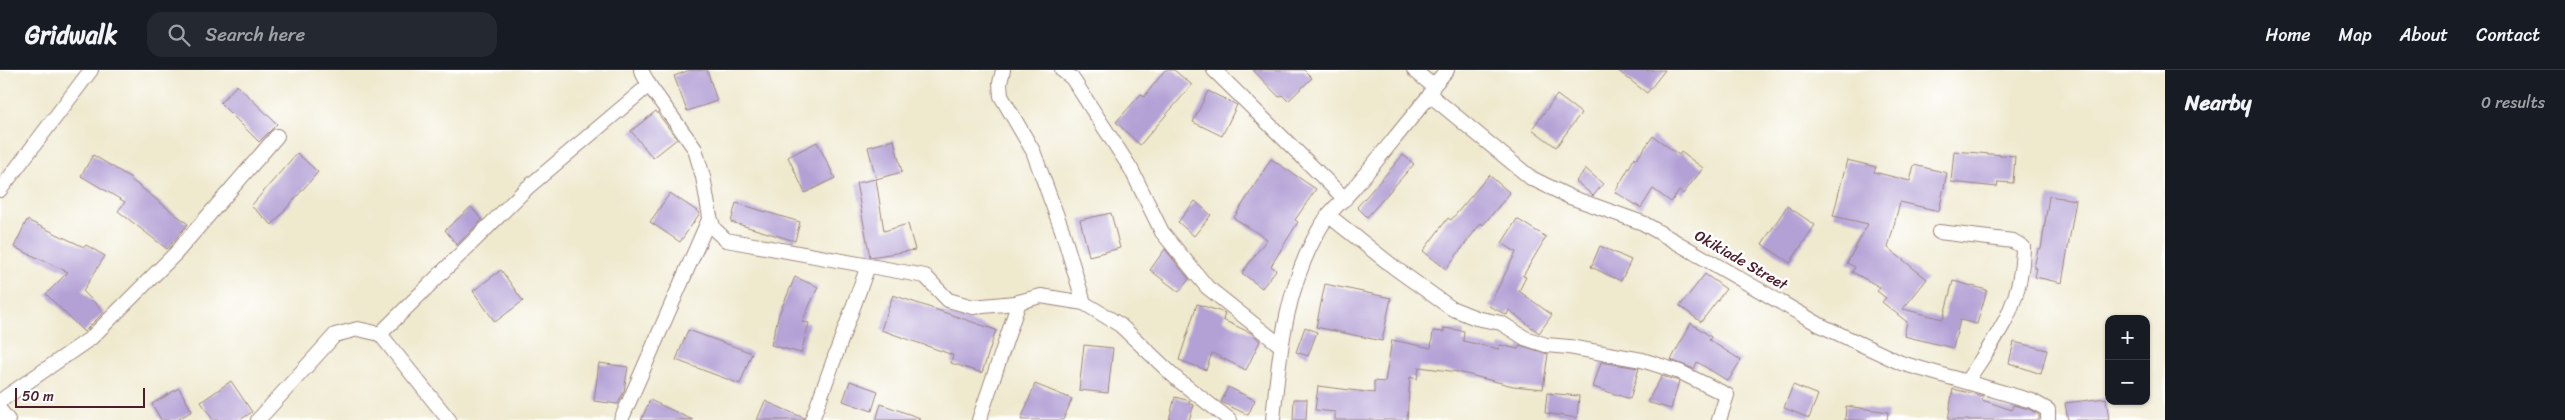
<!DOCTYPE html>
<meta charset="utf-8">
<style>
:root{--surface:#171b24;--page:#242831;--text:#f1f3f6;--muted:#9ea1a6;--line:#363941}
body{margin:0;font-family:Sriracha,sans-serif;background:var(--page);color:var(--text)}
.controls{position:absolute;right:15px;bottom:15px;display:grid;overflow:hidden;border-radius:10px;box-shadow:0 1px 4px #0004}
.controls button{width:45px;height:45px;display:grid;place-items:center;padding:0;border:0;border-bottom:1px solid var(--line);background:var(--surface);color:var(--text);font:25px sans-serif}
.scale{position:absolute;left:15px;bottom:12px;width:130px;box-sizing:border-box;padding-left:5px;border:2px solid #4a1f2b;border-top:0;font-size:14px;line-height:18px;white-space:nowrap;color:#4a1f2b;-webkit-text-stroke:4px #fff;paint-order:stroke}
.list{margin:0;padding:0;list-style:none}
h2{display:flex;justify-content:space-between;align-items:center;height:65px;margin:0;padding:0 20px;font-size:21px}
h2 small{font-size:16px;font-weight:400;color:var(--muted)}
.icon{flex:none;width:28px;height:28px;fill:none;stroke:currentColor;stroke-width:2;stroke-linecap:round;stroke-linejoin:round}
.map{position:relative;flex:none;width:2165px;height:350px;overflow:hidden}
header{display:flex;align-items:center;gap:30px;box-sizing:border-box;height:70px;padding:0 25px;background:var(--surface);border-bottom:1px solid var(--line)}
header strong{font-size:24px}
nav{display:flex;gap:28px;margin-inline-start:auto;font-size:18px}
.search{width:350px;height:45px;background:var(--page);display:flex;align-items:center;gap:12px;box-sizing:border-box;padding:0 18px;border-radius:15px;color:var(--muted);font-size:19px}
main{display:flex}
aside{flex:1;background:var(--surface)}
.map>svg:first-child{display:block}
.building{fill:#b3a0d5}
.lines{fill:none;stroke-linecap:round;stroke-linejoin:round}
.minor-casing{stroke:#9c847c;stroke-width:16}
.minor{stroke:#fff;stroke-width:14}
.labels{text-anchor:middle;stroke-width:5;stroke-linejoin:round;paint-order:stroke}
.street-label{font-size:15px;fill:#4a1f2b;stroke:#fff}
</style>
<header>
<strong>Gridwalk</strong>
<div class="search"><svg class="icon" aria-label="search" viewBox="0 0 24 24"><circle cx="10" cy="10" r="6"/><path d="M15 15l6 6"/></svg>Search here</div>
<nav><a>Home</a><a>Map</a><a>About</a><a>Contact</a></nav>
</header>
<main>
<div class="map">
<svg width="2165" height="350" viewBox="0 0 2165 350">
<rect width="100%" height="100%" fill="#fff"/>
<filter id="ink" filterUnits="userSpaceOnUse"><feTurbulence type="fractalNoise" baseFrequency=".02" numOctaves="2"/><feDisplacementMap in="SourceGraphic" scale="10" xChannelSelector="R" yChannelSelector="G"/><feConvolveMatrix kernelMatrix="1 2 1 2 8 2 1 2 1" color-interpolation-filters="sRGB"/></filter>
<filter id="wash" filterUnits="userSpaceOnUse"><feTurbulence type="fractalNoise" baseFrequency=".0096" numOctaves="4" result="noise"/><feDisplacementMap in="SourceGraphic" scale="20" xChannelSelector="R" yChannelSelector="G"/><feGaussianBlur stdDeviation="1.12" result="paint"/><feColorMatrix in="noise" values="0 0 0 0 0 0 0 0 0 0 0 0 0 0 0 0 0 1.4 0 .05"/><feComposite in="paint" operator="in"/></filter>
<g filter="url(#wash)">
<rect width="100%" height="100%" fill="#efe9ce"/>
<g id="blocks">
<!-- building -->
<g class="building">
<polygon points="690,0 707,0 717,31 687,41 674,6"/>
<polygon points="1165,0 1174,0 1192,15 1140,75 1116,52 1141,24 1144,27"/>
<polygon points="1253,0 1304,0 1312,8 1288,31 1282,25 1279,27"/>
<polygon points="1617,0 1665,0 1647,23"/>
<polygon points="237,15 277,54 259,72 220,33"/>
<polygon points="1208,21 1237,35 1222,66 1193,52"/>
<polygon points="1557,25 1581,43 1556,77 1532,59"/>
<polygon points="656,41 677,69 653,88 631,61"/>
<polygon points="1653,66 1679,85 1681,82 1703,98 1683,124 1679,121 1671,132 1653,119 1641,138 1615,122 1635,87 1637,89"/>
<polygon points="894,70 902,102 876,109 868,77"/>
<polygon points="817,72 835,108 805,123 788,87"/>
<polygon points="1954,81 2015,86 2013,113 1998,112 1997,117 1951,112"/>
<polygon points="297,83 318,102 272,155 251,136"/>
<polygon points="93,85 131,108 130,109 188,154 167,179 118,141 125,132 81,106"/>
<polygon points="1403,85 1414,94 1367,147 1357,137"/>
<polygon points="1271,89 1316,119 1295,150 1298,152 1271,196 1276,200 1262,218 1242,203 1267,169 1234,148"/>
<polygon points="1847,90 1876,97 1874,102 1910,111 1914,95 1947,103 1939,141 1900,132 1888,178 1927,209 1903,239 1943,249 1953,211 1987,220 1977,254 1960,250 1953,278 1904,266 1907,252 1882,232 1886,228 1877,221 1880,217 1852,202 1855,197 1847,193 1868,154 1833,146"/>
<polygon points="1586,99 1603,114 1593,126 1576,111"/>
<polygon points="1489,105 1510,123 1483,155 1481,153 1446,199 1423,181 1448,148 1451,150"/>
<polygon points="876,109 884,161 908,154 915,180 870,187 856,113"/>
<polygon points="670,123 700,143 680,172 650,152"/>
<polygon points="2049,126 2076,130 2062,213 2035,207 2037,198 2034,198 2038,179 2041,179"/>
<polygon points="1195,131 1211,145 1194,166 1178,152"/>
<polygon points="736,133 800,152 795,171 731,152"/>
<polygon points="1787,136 1815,155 1790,193 1762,174"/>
<polygon points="471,137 482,150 457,175 445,160"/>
<polygon points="1111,143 1120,178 1089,186 1080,150"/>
<polygon points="1517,149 1546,167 1523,206 1526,207 1519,221 1552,245 1539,263 1509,240 1507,245 1489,236 1516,182 1502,173"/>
<polygon points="27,150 84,177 86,175 105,186 83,221 104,242 84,262 46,224 68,202 14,177"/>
<polygon points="1600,176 1631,190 1621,211 1591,197"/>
<polygon points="1165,179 1189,209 1179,222 1150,200"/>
<polygon points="501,200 523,231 495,252 473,221"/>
<polygon points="1705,204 1726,219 1701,252 1680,236"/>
<polygon points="795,207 818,217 802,252 809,253 801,283 771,275 779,244"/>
<polygon points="1325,214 1391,228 1382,271 1316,257"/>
<polygon points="893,225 996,260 982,303 951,293 953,285 881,260"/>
<polygon points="1197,234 1225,243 1223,250 1251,263 1260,271 1246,300 1212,283 1206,300 1179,290"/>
<polygon points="1691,253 1711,267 1709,270 1741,290 1728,311 1697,292 1694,299 1671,290"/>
<polygon points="1305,257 1317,262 1308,286 1296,282"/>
<polygon points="1444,258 1464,261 1463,271 1499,279 1500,275 1518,279 1520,275 1548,284 1543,319 1513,316 1458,302 1419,297 1417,309 1410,307 1407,350 1335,350 1335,342 1315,340 1318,316 1374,323 1374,311 1385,312 1392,270 1431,278 1433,261 1444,262"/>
<polygon points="688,260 752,283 740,314 676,290"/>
<polygon points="2014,272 2047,280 2041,304 2009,293"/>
<polygon points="1084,275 1113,278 1108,323 1079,320"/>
<polygon points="1601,292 1639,298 1630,329 1593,317"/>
<polygon points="599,293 628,297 624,321 618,334 594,331"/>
<polygon points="1662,306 1679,311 1671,339 1647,332"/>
<polygon points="231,311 252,342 240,350 213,350 201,332"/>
<polygon points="850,311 878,321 872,341 843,331"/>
<polygon points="1035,314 1072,329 1063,350 1021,350"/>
<polygon points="1793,315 1818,325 1809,348 1784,338"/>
<polygon points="1228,317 1255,330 1248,345 1221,332"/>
<polygon points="179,318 192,341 177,350 161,350 152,334"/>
<polygon points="1953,319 1983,326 1982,330 2012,340 2013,335 2029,339 2039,345 2039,350 1948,350"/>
<polygon points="1547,323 1579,326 1577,348 1545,343"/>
<polygon points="1175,327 1190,331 1189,334 1194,335 1189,350 1169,350"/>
<polygon points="2106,328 2109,350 2068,350 2065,333"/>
<polygon points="1294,329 1307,329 1306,350 1293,350"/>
<polygon points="650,330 693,350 641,350"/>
<polygon points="765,331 804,348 803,350 757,350"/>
<polygon points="881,334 920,348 919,350 876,350"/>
<polygon points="1846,336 1888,342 1887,350 1845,350"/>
</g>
</g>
</g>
<g filter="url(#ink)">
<use href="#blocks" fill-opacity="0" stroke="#9c847c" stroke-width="1"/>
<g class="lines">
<!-- minor casing -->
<g class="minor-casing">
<g id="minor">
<polyline points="641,0 649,15 695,79 703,107 710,147 714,159 726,170 925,206 948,230 973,237 1015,233 1041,226 1084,233 1120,255 1178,310 1230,350"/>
<polyline points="1003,0 1000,13 1001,26 1033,81 1062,160 1084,233"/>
<polyline points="1062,0 1072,8 1131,99 1162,162 1207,217 1280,275"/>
<polyline points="1214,0 1345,129"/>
<polyline points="1414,0 1433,16"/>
<polyline points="1430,25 1531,108 1570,127 1643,153 1820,255 1901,293 2032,331 2048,340 2048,350"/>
<polyline points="0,120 91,0"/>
<polyline points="1328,145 1395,198 1451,238 1476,248 1501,253 1525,268 1546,275 1569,277 1642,290 1680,302 1727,325 1719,350"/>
<path d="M 1939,162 L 2013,171 L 2023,177 C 2022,236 1998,264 1967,311"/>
<polyline points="380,264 527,118 649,15"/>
<polyline points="0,331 91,268 176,183 277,66"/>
<polyline points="0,340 8,350"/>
<polyline points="258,350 335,265 358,259 380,264 449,350"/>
<polyline points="621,350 710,147"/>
<polyline points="812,350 868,196"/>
<polyline points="979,350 1019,232"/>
<path d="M 1273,350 C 1279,281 1287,206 1327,147 C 1334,137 1345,129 1353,119 C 1379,88 1404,56 1430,25 L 1433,16 L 1447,0"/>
</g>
</g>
<!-- minor -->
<use href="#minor" class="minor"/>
</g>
</g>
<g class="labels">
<!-- street labels -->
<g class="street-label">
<text transform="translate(1741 190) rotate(30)" y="5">Okikiade Street</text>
</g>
</g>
</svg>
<div class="controls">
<button>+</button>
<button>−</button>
</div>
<div class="scale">50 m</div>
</div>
<aside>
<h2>Nearby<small>0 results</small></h2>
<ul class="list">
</ul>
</aside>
</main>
